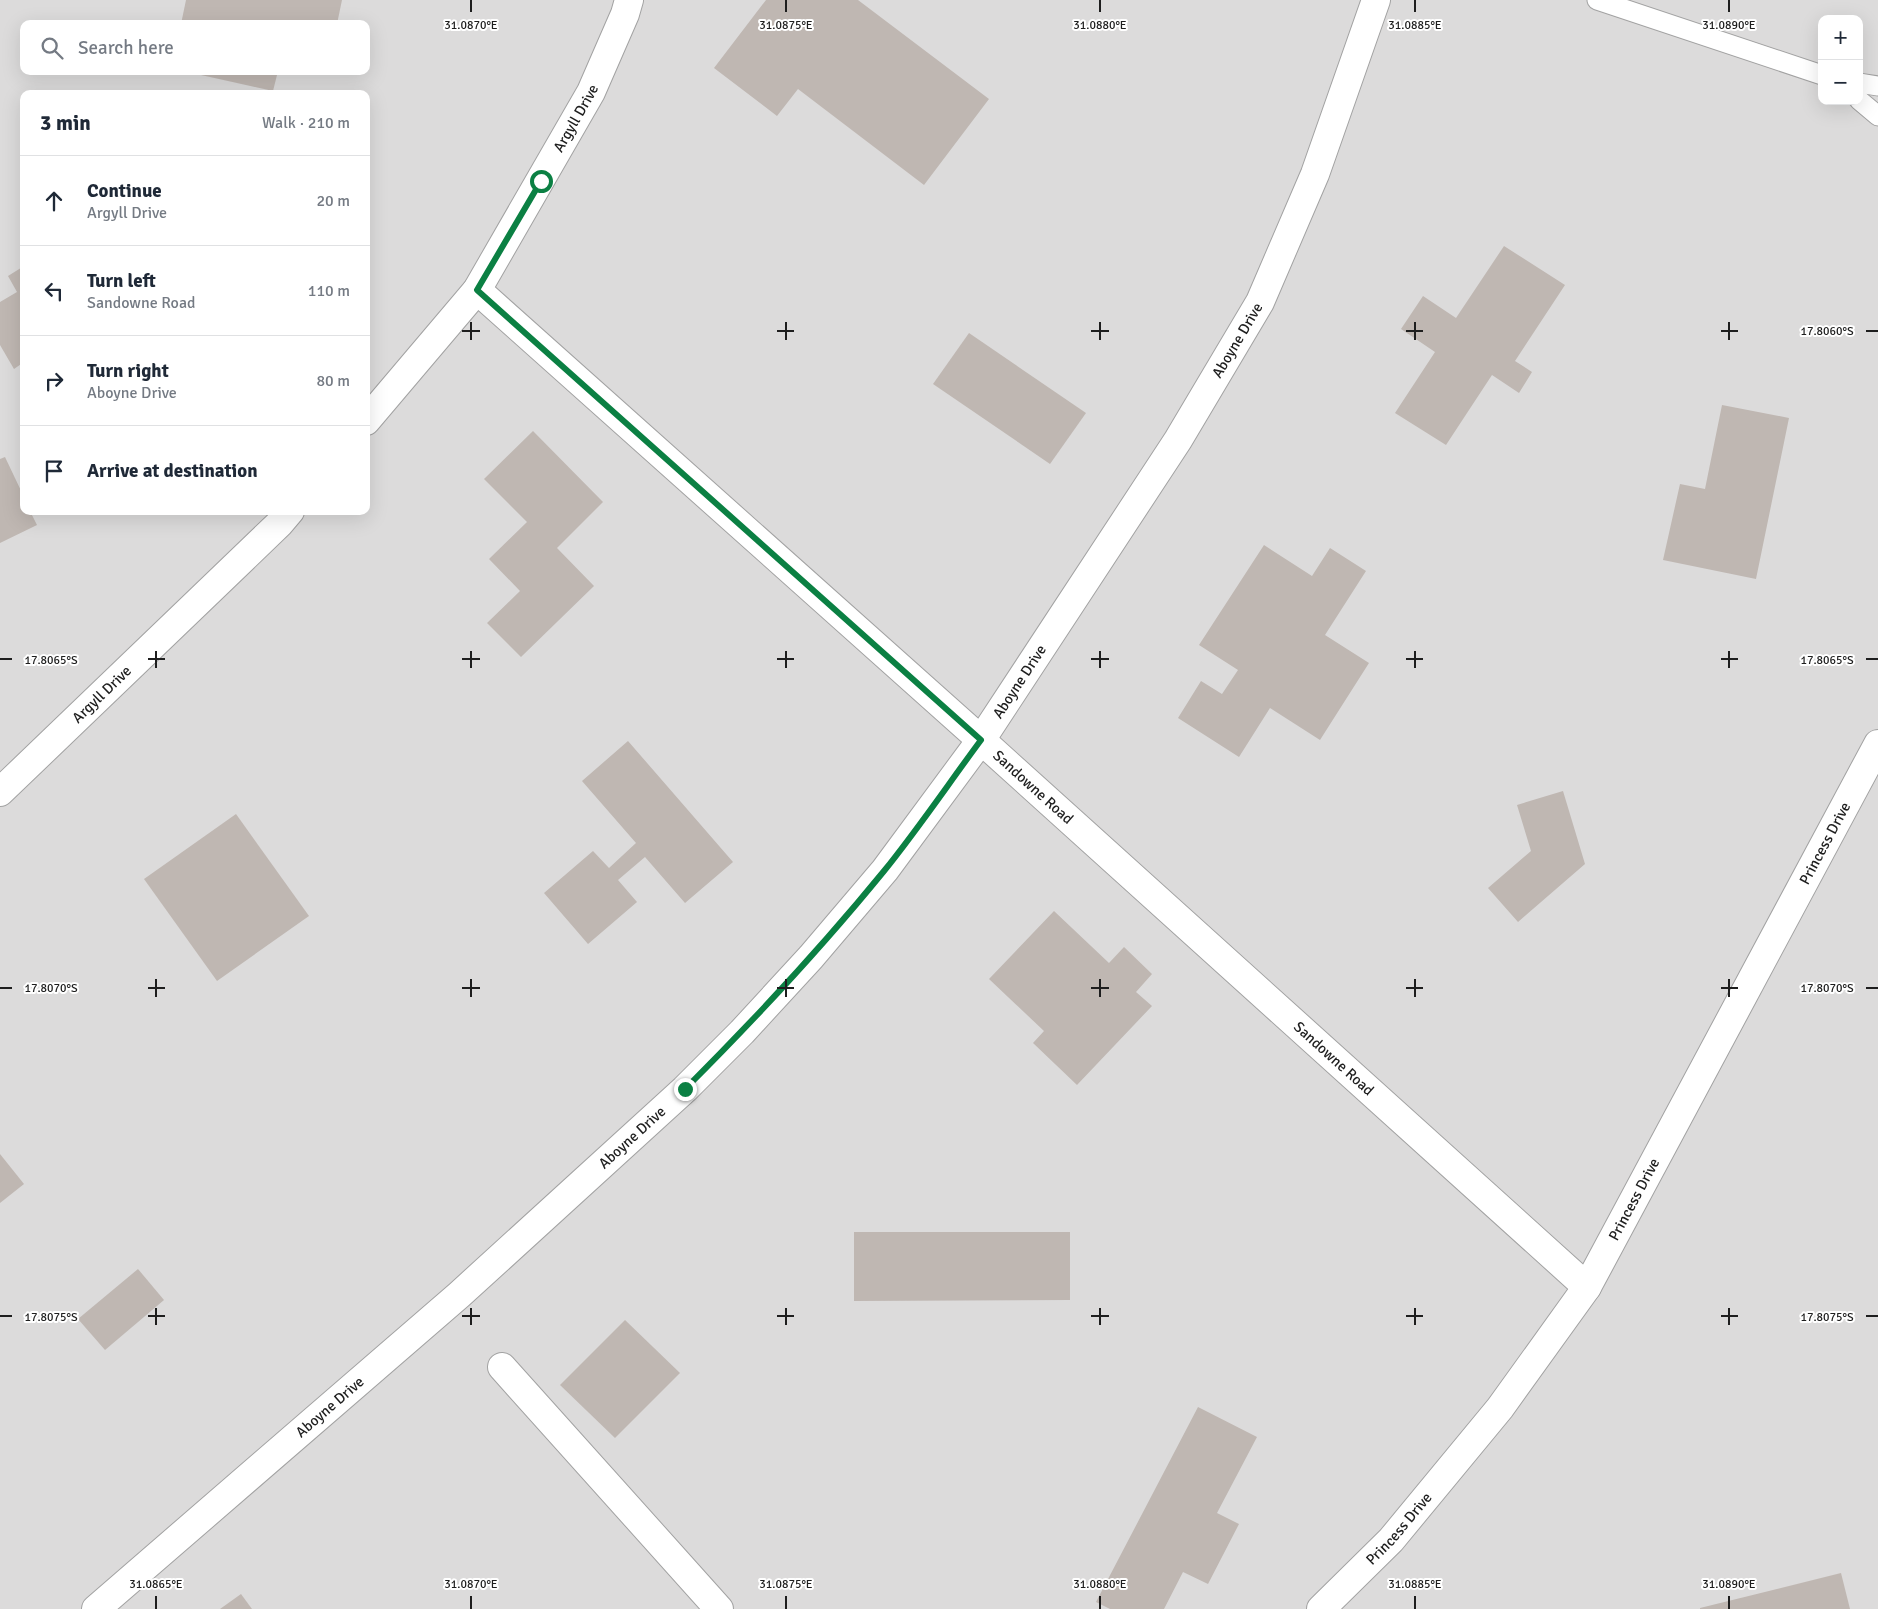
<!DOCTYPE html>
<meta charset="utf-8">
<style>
:root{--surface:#fff;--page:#f6f6f7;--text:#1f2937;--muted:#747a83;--line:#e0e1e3}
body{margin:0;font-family:Signika,sans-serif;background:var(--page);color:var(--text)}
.controls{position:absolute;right:15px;top:15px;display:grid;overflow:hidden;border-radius:10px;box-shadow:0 5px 20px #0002}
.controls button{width:45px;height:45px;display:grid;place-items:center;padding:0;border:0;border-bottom:1px solid var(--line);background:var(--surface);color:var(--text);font:25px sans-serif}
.stop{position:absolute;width:15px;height:15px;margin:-11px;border:4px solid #0b8043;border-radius:50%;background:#fff}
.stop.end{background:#0b8043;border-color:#fff;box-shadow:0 1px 5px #0008}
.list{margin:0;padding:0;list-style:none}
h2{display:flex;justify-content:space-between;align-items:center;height:65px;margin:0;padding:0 20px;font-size:21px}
h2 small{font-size:16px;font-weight:400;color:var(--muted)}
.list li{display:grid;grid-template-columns:32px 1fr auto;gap:15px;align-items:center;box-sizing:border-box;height:90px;padding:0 20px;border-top:1px solid var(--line)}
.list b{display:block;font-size:19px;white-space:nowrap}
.list p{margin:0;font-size:16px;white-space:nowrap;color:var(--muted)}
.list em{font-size:16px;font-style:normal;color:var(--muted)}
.icon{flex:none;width:28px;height:28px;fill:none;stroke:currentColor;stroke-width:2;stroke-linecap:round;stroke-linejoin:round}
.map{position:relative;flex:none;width:1878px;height:1609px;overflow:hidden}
.search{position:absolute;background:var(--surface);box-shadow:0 5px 20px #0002;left:20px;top:20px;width:350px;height:55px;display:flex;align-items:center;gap:12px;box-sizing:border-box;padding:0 18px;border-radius:10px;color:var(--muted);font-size:19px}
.panel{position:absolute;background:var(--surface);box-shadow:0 5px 20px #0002;left:20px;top:90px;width:350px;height:425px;border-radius:10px}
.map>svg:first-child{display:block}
.residential{fill:#dcdbdb;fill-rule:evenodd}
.building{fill:#bfb7b2}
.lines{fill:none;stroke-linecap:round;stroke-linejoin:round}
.service-casing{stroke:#a2a2a2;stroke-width:21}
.minor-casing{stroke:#a2a2a2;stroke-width:30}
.service{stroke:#fff;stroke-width:19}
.minor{stroke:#fff;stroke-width:28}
.route{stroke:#0b8043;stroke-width:6}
.ticks{fill:none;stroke:#1e1e1e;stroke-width:2}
.labels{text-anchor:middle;stroke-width:4;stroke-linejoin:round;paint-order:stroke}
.street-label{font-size:15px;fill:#1e1e1e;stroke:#fff}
.ticks-label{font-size:12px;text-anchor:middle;fill:#1e1e1e;stroke:#fff;stroke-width:4;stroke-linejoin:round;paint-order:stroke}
</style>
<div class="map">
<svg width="1878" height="1609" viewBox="0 0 1878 1609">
<rect width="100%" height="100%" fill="#eeebe5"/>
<!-- residential -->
<path class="residential" d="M 0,0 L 1878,0 L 1878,1609 L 0,1609 ZM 1822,19 L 1859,19 L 1859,101 L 1822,101 ZM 24,24 L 366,24 L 366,71 L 24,71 ZM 24,94 L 366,94 L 366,511 L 24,511 Z"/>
<!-- building -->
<g class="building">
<polygon points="186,0 342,0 337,24 289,22 288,24 181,24"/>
<polygon points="766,0 858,0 989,99 924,185 798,89 777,116 714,68"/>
<polygon points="183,71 278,71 273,91"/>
<polygon points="1504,246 1565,285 1515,361 1532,372 1519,393 1492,375 1446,445 1395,413 1435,352 1401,329 1423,296 1456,318"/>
<polygon points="24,266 24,362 14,369 0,345 0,302 17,292 8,276"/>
<polygon points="969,333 1086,413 1050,464 933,384"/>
<polygon points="1722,405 1789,418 1756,579 1663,560 1680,484 1705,489"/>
<polygon points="533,431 603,502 557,548 594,586 521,657 487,623 520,591 489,559 527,522 484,479"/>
<polygon points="5,457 24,497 24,511 30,511 37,525 0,543 0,459"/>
<polygon points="1264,545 1312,576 1330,548 1366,571 1325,635 1369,663 1320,740 1270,708 1239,757 1178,718 1201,681 1222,694 1238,670 1199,645"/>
<polygon points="628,741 733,862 685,903 645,857 618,880 637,902 588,944 544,893 593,851 609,868 636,843 582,781"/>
<polygon points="1563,791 1585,864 1518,922 1488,888 1531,851 1517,805"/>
<polygon points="236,814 309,916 217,981 144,879"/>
<polygon points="1054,911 1109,963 1124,947 1152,974 1136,992 1152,1006 1077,1085 1033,1043 1044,1031 989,979"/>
<polygon points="0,1154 24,1184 0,1203"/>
<polygon points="854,1232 1070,1232 1070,1300 854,1301"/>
<polygon points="138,1269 164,1300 105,1350 78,1319"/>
<polygon points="625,1320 680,1373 615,1438 560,1385"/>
<polygon points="1198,1407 1257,1437 1217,1513 1239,1524 1208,1584 1183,1572 1164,1609 1110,1609 1096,1602"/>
<polygon points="1841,1573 1850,1609 1700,1609 1700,1608"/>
<polygon points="241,1594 252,1609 220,1609"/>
</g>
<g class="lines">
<!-- service casing -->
<g class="service-casing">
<g id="service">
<polyline points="1597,0 1822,75"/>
<polyline points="1859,83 1878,86"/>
<polyline points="1859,100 1878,116"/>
</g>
</g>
<!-- minor casing -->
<g class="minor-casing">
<g id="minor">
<path id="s1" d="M 477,290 L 981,740 L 1587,1287"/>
<path id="s2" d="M 366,421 L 477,290 L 591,92 L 625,14 L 629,0"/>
<path id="s3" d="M 0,792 L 279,524 L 290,511"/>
<polyline points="502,1367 719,1609"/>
<path id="s4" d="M 96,1609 L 459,1295 L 685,1089 L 742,1032 L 811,957 L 885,870 L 981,740 L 1178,440 L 1260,302 L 1315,174 L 1376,0"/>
<path id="s5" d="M 1321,1609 L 1391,1540 L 1500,1408 L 1587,1287 L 1878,744"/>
</g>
</g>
<!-- service -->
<use href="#service" class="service"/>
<!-- minor -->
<use href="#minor" class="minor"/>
</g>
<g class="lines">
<!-- route -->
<path class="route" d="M 541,181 L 477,290 L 981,740 C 949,783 918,829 884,871 C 822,947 755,1019 685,1089"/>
</g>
<!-- ticks -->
<path class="ticks" d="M 471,0 L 471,12M 786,0 L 786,12M 1100,0 L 1100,12M 1415,0 L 1415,12M 1729,0 L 1729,12M 471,322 L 471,340M 786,322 L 786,340M 1100,322 L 1100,340M 1415,322 L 1415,340M 1729,322 L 1729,340M 462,331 L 480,331M 777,331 L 794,331M 1091,331 L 1109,331M 1406,331 L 1423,331M 1721,331 L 1738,331M 1866,331 L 1878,331M 156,651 L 156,668M 471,651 L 471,668M 786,651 L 786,668M 1100,651 L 1100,668M 1415,651 L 1415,668M 1729,651 L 1729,668M 0,659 L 12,659M 148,659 L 165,659M 462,659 L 480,659M 777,659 L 794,659M 1091,659 L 1109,659M 1406,659 L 1423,659M 1721,659 L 1738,659M 1866,659 L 1878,659M 156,979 L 156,997M 471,979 L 471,997M 786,979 L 786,997M 1100,979 L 1100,997M 1415,979 L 1415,997M 1729,979 L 1729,997M 0,988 L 12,988M 148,988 L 165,988M 462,988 L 480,988M 777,988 L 794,988M 1091,988 L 1109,988M 1406,988 L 1423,988M 1721,988 L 1738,988M 1866,988 L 1878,988M 156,1308 L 156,1325M 471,1308 L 471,1325M 786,1308 L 786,1325M 1100,1308 L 1100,1325M 1415,1308 L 1415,1325M 1729,1308 L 1729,1325M 0,1316 L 12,1316M 148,1316 L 165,1316M 462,1316 L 480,1316M 777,1316 L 794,1316M 1091,1316 L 1109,1316M 1406,1316 L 1423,1316M 1721,1316 L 1738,1316M 1866,1316 L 1878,1316M 156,1596 L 156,1609M 471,1596 L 471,1609M 786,1596 L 786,1609M 1100,1596 L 1100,1609M 1415,1596 L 1415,1609M 1729,1596 L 1729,1609"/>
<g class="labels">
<!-- street labels -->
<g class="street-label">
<text dy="5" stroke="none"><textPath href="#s2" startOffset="370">Argyll Drive</textPath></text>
<text dy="5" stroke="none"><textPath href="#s4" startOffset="1719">Aboyne Drive</textPath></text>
<text dy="5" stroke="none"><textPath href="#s4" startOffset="1314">Aboyne Drive</textPath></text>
<text dy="5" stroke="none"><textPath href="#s3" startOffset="141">Argyll Drive</textPath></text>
<text dy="5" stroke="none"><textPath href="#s1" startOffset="746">Sandowne Road</textPath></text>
<text dy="5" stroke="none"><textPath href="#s5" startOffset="922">Princess Drive</textPath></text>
<text dy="5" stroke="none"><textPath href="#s1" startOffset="1151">Sandowne Road</textPath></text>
<text dy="5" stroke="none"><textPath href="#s4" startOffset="714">Aboyne Drive</textPath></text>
<text dy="5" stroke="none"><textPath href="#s5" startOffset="518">Princess Drive</textPath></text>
<text dy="5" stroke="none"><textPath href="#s4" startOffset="309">Aboyne Drive</textPath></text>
<text dy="5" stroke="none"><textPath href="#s5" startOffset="112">Princess Drive</textPath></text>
</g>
</g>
<g class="ticks-label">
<text x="471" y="29">31.0870°E</text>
<text x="786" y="29">31.0875°E</text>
<text x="1100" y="29">31.0880°E</text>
<text x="1415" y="29">31.0885°E</text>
<text x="1729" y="29">31.0890°E</text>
<text x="1827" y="335">17.8060°S</text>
<text x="51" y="664">17.8065°S</text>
<text x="1827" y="664">17.8065°S</text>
<text x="51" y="992">17.8070°S</text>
<text x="1827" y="992">17.8070°S</text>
<text x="51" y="1321">17.8075°S</text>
<text x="1827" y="1321">17.8075°S</text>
<text x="156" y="1588">31.0865°E</text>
<text x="471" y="1588">31.0870°E</text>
<text x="786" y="1588">31.0875°E</text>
<text x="1100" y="1588">31.0880°E</text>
<text x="1415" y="1588">31.0885°E</text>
<text x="1729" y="1588">31.0890°E</text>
</g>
</svg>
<div class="controls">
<button>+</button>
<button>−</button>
</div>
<div class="stop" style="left:541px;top:181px"></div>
<div class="stop end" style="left:685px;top:1089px"></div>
<div class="search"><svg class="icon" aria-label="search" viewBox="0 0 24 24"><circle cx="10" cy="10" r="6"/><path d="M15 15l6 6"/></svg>Search here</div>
<section class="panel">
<h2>3 min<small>Walk · 210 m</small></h2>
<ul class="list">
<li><svg class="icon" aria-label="ahead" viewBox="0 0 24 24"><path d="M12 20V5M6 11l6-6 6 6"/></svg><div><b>Continue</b><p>Argyll Drive</p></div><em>20 m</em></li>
<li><svg class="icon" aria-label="left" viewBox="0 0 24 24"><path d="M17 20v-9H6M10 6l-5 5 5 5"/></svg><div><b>Turn left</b><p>Sandowne Road</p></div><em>110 m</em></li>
<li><svg class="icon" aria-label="right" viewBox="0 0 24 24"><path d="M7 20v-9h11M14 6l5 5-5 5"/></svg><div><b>Turn right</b><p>Aboyne Drive</p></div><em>80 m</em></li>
<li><svg class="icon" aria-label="arrive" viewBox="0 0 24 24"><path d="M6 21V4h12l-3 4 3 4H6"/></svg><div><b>Arrive at destination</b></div></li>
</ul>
</section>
</div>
